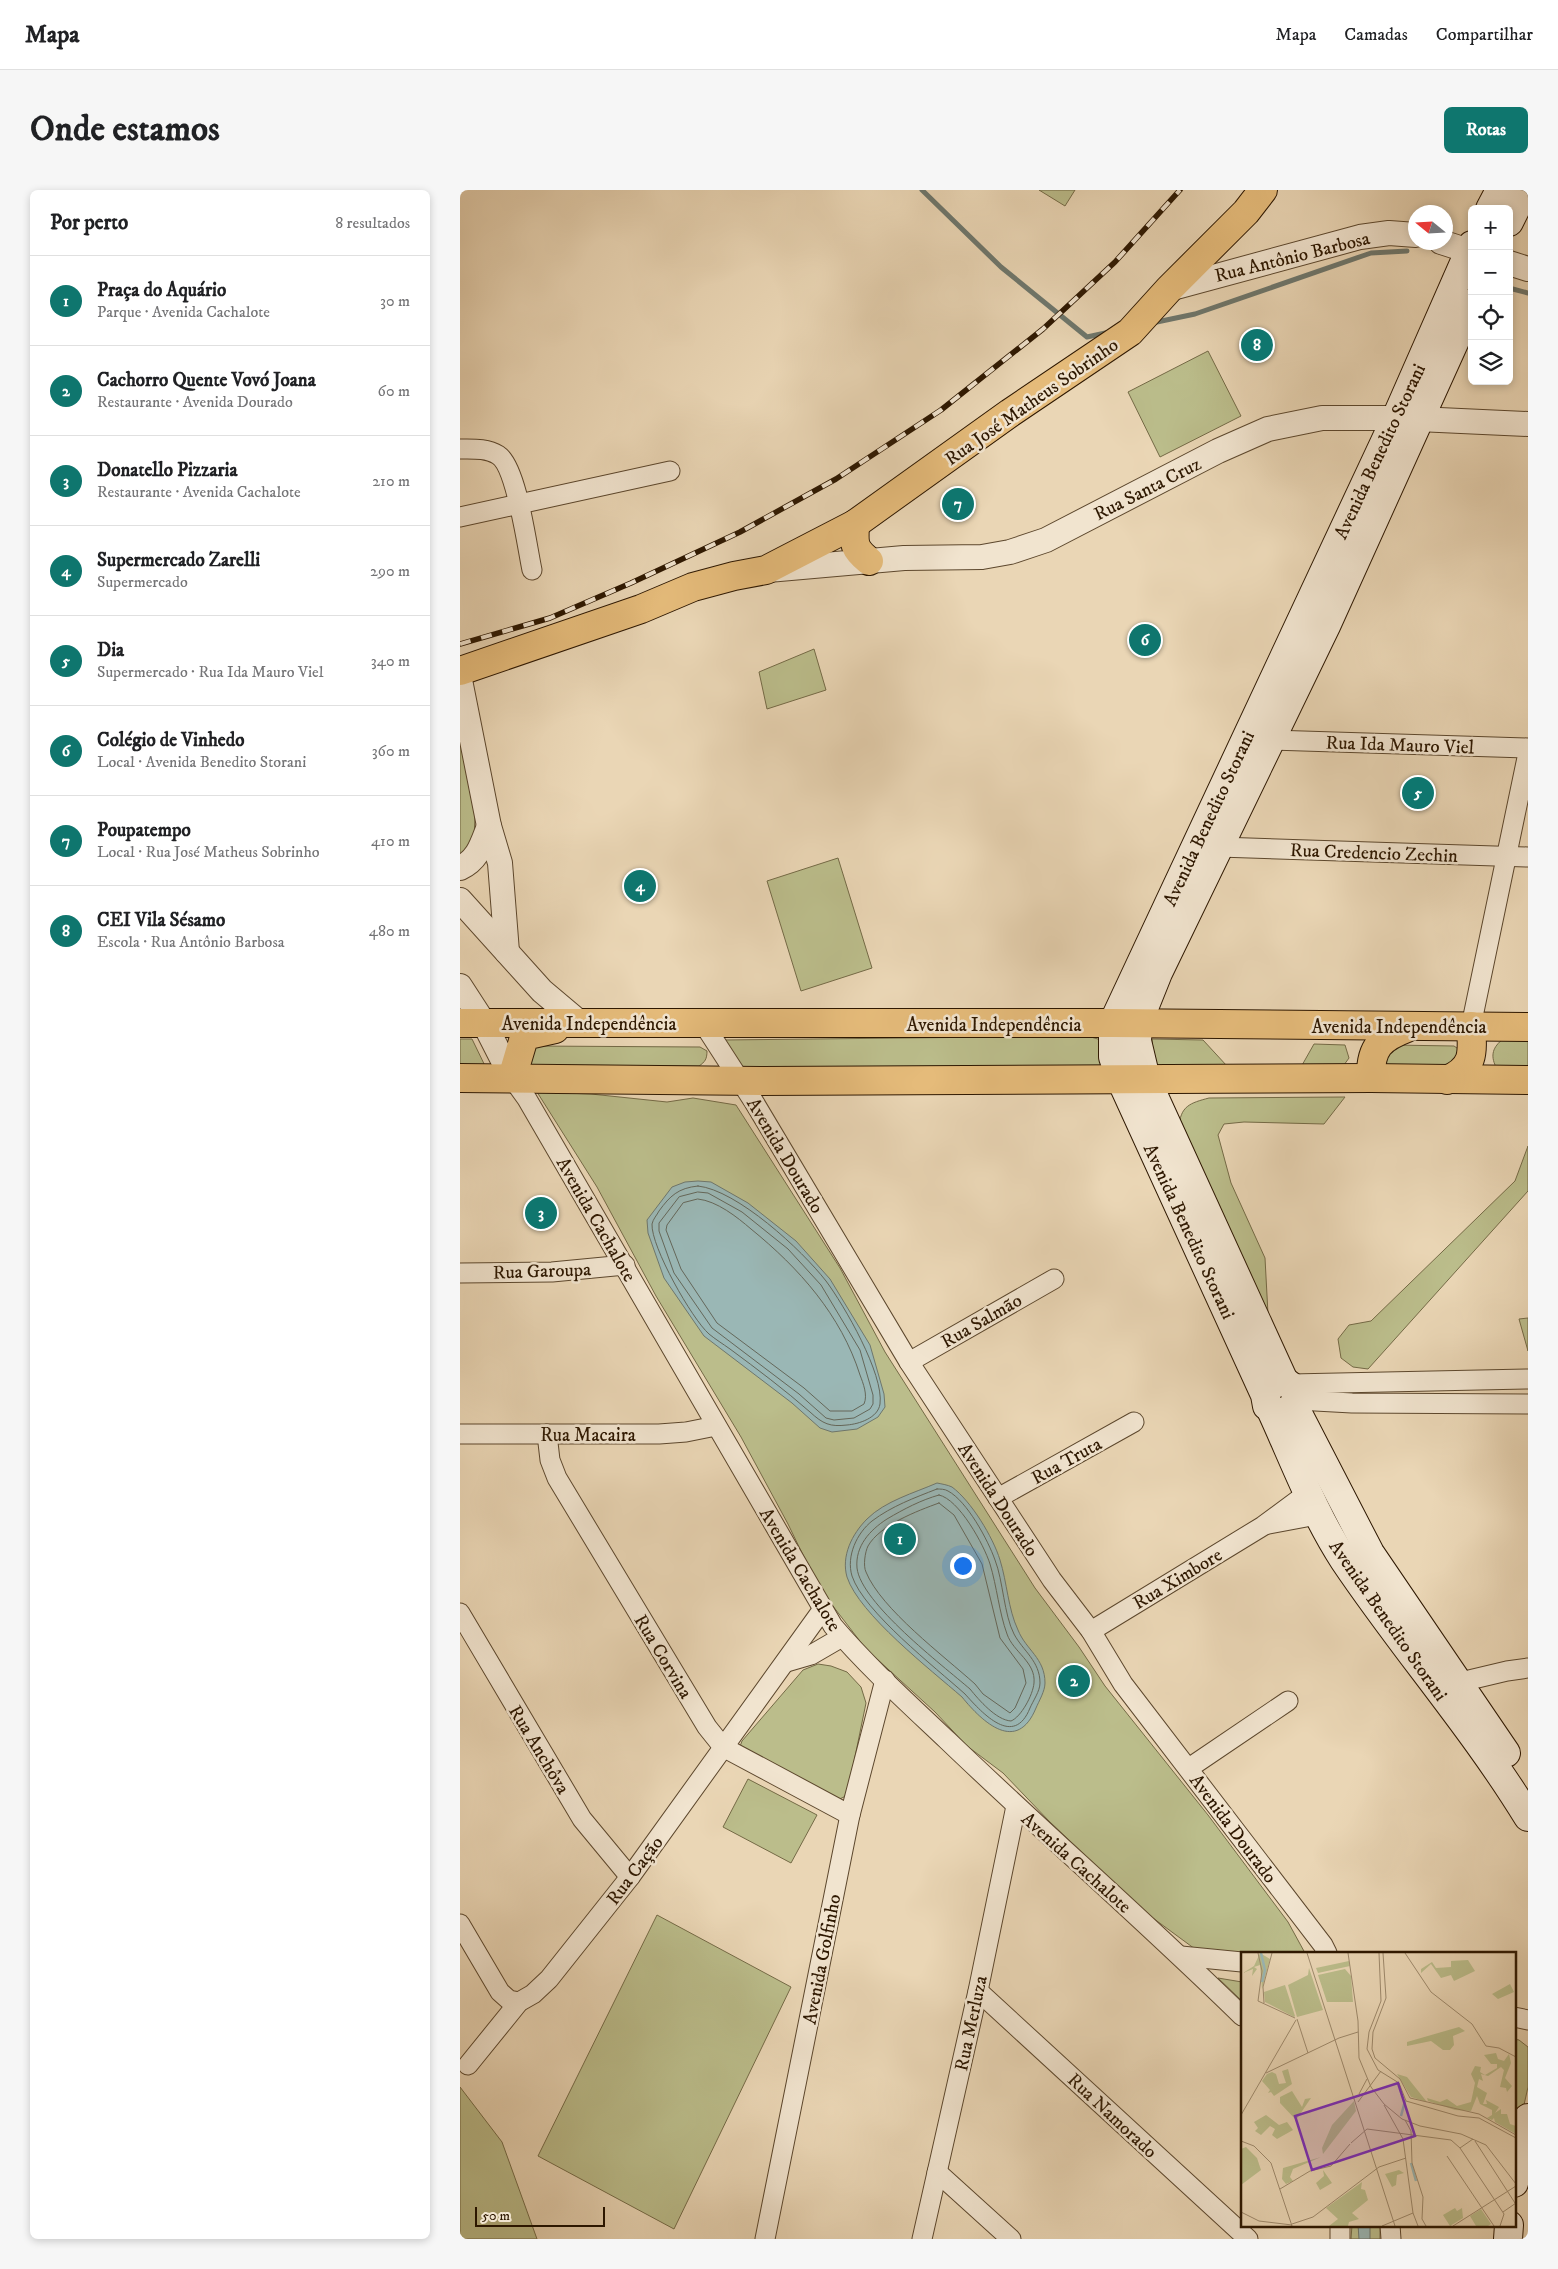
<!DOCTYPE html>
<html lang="pt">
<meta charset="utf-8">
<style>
:root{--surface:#fff;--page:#f6f6f6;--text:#202124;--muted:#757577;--line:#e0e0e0;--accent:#0f766e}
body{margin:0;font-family:"IM FELL DW Pica",serif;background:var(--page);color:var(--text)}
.controls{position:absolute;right:15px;top:15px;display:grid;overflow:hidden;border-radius:8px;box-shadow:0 2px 8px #0003}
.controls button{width:45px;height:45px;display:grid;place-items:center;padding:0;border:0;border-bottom:1px solid var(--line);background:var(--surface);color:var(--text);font:25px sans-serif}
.compass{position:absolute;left:948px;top:15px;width:45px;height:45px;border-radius:50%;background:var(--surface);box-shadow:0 2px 8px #0003;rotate:288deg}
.scale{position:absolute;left:15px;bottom:12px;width:130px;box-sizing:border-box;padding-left:5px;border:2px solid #2d1700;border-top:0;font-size:14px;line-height:18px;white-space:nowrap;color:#2d1700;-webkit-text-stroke:4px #f1e4cf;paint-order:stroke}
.you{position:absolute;left:502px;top:1375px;width:18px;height:18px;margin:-12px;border:4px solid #fff;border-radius:50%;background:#1a73e8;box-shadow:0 0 0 8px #1a73e833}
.badge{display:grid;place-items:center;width:32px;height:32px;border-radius:50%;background:var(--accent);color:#fff;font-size:16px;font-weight:700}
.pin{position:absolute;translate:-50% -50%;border:2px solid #fff;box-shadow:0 1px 5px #0006}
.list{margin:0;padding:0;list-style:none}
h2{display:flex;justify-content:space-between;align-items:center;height:65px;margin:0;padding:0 20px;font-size:21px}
h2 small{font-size:16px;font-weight:400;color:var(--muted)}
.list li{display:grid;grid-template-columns:32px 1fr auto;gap:15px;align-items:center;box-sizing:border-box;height:90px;padding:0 20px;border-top:1px solid var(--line)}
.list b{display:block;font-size:19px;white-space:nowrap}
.list p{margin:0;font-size:16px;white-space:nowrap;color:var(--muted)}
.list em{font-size:16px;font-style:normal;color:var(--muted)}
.icon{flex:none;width:28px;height:28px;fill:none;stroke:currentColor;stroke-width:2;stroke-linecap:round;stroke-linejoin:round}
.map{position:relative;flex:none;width:1068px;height:2049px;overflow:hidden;border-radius:8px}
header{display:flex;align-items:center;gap:30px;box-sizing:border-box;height:70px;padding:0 25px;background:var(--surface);border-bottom:1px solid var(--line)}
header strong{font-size:24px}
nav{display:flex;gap:28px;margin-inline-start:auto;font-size:18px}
.intro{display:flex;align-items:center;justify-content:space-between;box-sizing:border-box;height:120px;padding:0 30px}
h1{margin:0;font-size:35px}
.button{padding:12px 22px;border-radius:8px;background:var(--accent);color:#fff;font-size:18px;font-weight:700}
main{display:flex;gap:30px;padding:0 30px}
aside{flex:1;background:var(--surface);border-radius:8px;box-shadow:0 2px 8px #0003}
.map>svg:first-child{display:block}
.green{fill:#bbbd8b;stroke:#746a46}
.water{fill:#9ab7b5;stroke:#6e776d}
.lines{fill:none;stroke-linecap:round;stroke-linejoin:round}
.shore{stroke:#64675a;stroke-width:1}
.stream{stroke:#6e776d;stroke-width:5}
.minor-casing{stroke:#5c472d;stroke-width:21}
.tertiary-casing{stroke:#5c472d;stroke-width:26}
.secondary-casing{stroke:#2d1700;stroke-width:30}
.primary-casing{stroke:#2d1700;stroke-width:30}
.minor{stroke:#f1e4cf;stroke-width:19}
.tertiary{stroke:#f1e4cf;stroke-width:24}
.secondary{stroke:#f1e4cf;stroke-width:28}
.primary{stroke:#e5bb7a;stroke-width:28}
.rail-casing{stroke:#2d1700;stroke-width:5.5}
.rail{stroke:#f1e4cf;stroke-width:4;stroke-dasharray:11;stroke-linecap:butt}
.labels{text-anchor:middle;stroke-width:5;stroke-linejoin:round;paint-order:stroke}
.street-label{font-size:19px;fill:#2d1700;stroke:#f1e4cf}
.inset-river{fill:none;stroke:#9ab7b5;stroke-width:2.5}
.inset-road{fill:none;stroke:#9e8a6d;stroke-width:1}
.view{fill:#7b2cbf;fill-opacity:0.15;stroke:#7b2cbf;stroke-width:2.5}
.inset-edge{fill:none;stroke:#2d1700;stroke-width:2.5}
</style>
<header>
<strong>Mapa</strong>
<nav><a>Mapa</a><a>Camadas</a><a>Compartilhar</a></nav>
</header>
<div class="intro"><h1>Onde estamos</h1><a class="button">Rotas</a></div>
<main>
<aside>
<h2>Por perto<small>8 resultados</small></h2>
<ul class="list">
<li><span class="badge">1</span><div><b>Praça do Aquário</b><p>Parque · Avenida Cachalote</p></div><em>30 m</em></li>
<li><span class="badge">2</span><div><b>Cachorro Quente Vovó Joana</b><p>Restaurante · Avenida Dourado</p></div><em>60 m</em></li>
<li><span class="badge">3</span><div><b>Donatello Pizzaria</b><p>Restaurante · Avenida Cachalote</p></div><em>210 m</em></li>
<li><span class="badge">4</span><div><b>Supermercado Zarelli</b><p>Supermercado</p></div><em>290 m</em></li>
<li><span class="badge">5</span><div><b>Dia</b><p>Supermercado · Rua Ida Mauro Viel</p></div><em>340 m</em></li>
<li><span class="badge">6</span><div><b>Colégio de Vinhedo</b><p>Local · Avenida Benedito Storani</p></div><em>360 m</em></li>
<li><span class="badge">7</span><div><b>Poupatempo</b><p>Local · Rua José Matheus Sobrinho</p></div><em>410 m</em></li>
<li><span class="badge">8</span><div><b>CEI Vila Sésamo</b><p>Escola · Rua Antônio Barbosa</p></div><em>480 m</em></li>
</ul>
</aside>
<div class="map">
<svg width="1068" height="2049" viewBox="0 0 1068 2049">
<rect width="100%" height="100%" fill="#ead6b5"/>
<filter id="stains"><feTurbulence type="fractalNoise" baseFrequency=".004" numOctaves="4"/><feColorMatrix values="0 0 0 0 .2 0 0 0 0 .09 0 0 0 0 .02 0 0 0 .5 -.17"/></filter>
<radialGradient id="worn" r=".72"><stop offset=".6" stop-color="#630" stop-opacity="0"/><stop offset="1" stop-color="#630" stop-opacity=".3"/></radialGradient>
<!-- green -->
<g class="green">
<polygon points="579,0 615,0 605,16"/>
<polygon points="748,161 781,226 700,267 668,202"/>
<polygon points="354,459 366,500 307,519 299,482"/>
<polygon points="0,531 15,625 14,651 0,674"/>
<polygon points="378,668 412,778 341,801 307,691"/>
<polygon points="627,846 638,849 642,854 644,882 283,885 263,850"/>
<polygon points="0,849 12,849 28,882 0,882"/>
<polygon points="692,849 743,850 767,876 841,877 854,854 885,855 889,868 881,879 874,883 712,882 701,879 694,874"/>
<path d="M 1043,849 L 1068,849 L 1068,883 L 1036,877 C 1030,865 1033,857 1043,849 Z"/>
<polygon points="933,855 994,856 1000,860 998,879 928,881 921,865"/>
<path d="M 73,856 L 240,857 L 247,861 C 247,869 245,872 239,876 L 70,875 Z"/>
<polygon points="77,902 131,904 207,912 233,908 276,915 380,1078 425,1162 575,1398 619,1457 645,1496 748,1625 828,1732 845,1763 782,1763 735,1759 682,1720 589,1631 543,1583 507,1556 475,1522 406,1459 359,1398 328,1334 281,1247 196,1106 137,997"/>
<path d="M 885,907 L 864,934 L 784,932 L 764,934 L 758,945 L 771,993 L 805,1068 L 808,1124 L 719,938 C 720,916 730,913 749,908 Z"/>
<polygon points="1068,956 1068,1001 908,1179 893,1177 881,1168 878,1149 889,1135 911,1131 1055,991"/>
<polygon points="1068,1128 1068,1161 1059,1129"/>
<polygon points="358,1474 371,1476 387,1482 401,1497 406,1513 388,1601 384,1607 377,1610 279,1559 282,1551 343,1480"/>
<polygon points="288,1589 357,1625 331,1673 263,1637"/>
<polygon points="197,1725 331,1797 214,2039 78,1966"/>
<polygon points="758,1788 782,1792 782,1811"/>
<polygon points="1054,1849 1059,1850 1068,1857 1068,1897 1054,1959"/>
<polygon points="0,1897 42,1952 77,2049 0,2049"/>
<polygon points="892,2035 920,2035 920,2049 891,2049"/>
</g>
<!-- water -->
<g class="water">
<polygon points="238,991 251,992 288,1013 336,1051 370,1089 410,1155 424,1204 425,1217 418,1227 397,1239 372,1242 360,1238 332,1213 244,1146 204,1088 188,1043 187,1030 212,997 225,992"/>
<path d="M 477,1293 C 482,1294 488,1295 492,1297 C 511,1311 533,1347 540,1370 C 547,1392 548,1419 558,1440 C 566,1460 585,1468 585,1493 C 585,1501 579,1511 576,1518 C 557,1564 523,1533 502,1507 C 471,1480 399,1424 387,1387 C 381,1366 392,1344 407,1329 C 425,1311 454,1303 477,1293 Z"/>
<polygon points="898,2035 910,2035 910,2049 899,2049"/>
</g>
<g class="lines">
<!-- shore -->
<g class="shore">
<path d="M 238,996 C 277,1000 342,1060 366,1091 C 384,1115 424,1184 420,1214 C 418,1228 399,1234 387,1235 C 370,1237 363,1234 350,1222 C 325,1200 297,1179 270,1159 C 263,1154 255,1149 249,1144 C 232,1129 191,1057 192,1034 C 193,1029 197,1025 199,1021 C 210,1006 218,998 238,996 Z"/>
<polygon points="238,1002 248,1003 282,1022 328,1059 361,1095 400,1160 413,1205 413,1214 410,1219 394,1228 374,1230 366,1228 339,1204 252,1138 214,1083 199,1041 199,1033 219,1007"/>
<path d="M 238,1009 C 257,1011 277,1027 291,1039 C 339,1078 381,1125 400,1185 C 403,1193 408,1205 404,1214 L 392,1221 L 370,1221 L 344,1198 L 257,1133 L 221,1079 L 206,1040 L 207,1035 L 223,1013 Z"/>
<path d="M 477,1299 C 480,1299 485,1299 488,1301 C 507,1311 528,1350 535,1370 C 543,1390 544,1425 554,1444 C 563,1461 580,1471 580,1493 C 580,1501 573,1511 570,1518 C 554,1558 523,1524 505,1504 C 475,1477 404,1422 392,1386 C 386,1366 397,1343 412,1331 C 432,1316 454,1308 477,1299 Z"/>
<path d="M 479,1305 C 499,1309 524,1355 530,1374 C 537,1397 539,1422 547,1444 C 553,1462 576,1472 574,1493 C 573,1505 561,1527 551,1531 C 536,1530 519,1510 510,1499 C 482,1475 401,1413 397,1378 C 395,1356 410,1340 427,1329 C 444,1319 461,1310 479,1305 Z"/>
<path d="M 479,1313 L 494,1325 L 522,1374 L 540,1448 L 563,1479 L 566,1493 L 555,1518 L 550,1523 L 523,1504 L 515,1494 C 484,1466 421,1419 406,1382 C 403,1376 405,1362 408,1356 C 420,1335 457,1321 479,1313 Z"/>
</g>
<!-- stream -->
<g class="stream">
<polyline points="462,0 541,77 627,147 650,142"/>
<polyline points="1049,98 1068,103"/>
<polyline points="692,133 735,124 911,63 947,61"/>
</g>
<!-- minor casing -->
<g class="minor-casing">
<g id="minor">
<path d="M 0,259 C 13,259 27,258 38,265 C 57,277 67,357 72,380"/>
<polyline points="0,327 210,281"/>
<polyline points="811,550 1068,558"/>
<polyline points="759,657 1068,667"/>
<polyline points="243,833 294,912 449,1172 592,1390 631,1441 663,1494 863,1755 867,1763"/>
<polyline points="1011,836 1068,563"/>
<path d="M 52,888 L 67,909 L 373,1436 C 408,1477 449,1514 488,1551 C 585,1644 686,1732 782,1826"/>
<polyline points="0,1083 92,1082 165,1075"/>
<polyline points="449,1172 594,1089"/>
<polyline points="831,1194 1068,1189"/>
<polyline points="837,1210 892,1213 1068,1214"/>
<polyline points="0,1244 199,1244 226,1242 256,1236"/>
<polyline points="87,1244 90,1270 97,1288 247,1537 263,1557 390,1625"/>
<polyline points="538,1308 674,1232"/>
<polyline points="809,1334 857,1325"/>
<polyline points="0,1423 122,1629 170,1687"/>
<polyline points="631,1441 803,1336 849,1302"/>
<polyline points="327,1472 351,1465 382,1447"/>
<polyline points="988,1495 1047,1481 1068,1478"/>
<polyline points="729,1578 828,1511"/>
<polyline points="0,1734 40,1802 49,1810 59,1812"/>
<polyline points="721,1766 782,1772"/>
<polyline points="518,1801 788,2049"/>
<polyline points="1054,1827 1068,1830"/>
<polyline points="8,1875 59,1812 73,1804 89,1789 170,1687 363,1419"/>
<polyline points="477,1982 551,2049"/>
<polyline points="930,2035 931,2049"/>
<polyline points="305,2049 390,1625 425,1490"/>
<polyline points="462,2049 518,1801 556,1616"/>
<polyline points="880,2049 880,2035"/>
</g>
</g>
<!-- tertiary casing -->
<g class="tertiary-casing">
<g id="tertiary">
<polyline points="981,52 1012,62"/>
<polyline points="1049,73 1068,79"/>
<polyline points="709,99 900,47 929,43 956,45"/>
<polyline points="308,380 444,368 522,367 550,362 586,350 758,261 808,239 862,228 936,228 1068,234"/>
<polyline points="0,490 29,636 40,673 47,762"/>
<path d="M 0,678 C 18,670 22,654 29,636"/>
<polyline points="0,710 82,801 120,833"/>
<polyline points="0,796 24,833 52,888"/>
</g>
</g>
<!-- secondary casing -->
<g class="secondary-casing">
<g id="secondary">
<polyline points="1030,19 1040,0"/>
<polyline points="1049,32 1065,0"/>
<polyline points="824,1191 686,889 677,851 678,833 698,783 866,436 1012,113"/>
<polyline points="805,1205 812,1194 824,1191 835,1199 837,1210 828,1222 819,1223 807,1216 805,1205 661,890 653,867 653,833 936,228 1012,55"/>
<polyline points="834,1216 910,1363 1046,1563"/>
<path d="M 811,1220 C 834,1270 854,1324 884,1370 C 943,1458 1013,1537 1068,1627"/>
<polyline points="1054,1993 1068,1928"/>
<polyline points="1048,2049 1049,2035"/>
</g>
</g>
<!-- primary casing -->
<g class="primary-casing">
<g id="primary">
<path d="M 395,334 C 394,354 393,358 409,371"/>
<polyline points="0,481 181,419 233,397 274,386 306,380 395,334 550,223 670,142 709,99 786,22 803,0"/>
<polyline points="0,833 653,833 1068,837"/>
<polyline points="0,888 300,891 911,888 1068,890"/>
<polyline points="52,888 63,851 68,845 95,839"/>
<path d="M 911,888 C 910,857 921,848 947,838"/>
<path d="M 987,890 C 1014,878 1013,864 1011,836"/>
</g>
</g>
<!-- minor -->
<use href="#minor" class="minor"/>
<!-- tertiary -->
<use href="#tertiary" class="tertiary"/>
<!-- secondary -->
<use href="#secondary" class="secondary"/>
<!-- primary -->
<use href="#primary" class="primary"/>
<!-- rail casing -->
<g class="rail-casing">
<polyline id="rail" points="0,454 90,428 171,393 280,342 376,289 481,220 583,139 655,72 720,0"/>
</g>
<!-- rail -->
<use href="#rail" class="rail"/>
</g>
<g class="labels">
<!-- street labels -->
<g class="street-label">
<text transform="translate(832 66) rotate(-14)" y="7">Rua Antônio Barbosa</text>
<text transform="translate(571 211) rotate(-35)" y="7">Rua José Matheus Sobrinho</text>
<text transform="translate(919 261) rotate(-65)" y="7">Avenida Benedito Storani</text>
<text transform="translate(687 298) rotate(-27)" y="7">Rua Santa Cruz</text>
<text transform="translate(940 554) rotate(2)" y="7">Rua Ida Mauro Viel</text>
<text transform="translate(748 628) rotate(-65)" y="7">Avenida Benedito Storani</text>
<text transform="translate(914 662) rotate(2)" y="7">Rua Credencio Zechin</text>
<text x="129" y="840">Avenida Independência</text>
<text x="534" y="841">Avenida Independência</text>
<text x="939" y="843">Avenida Independência</text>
<text transform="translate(326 965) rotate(59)" y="7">Avenida Dourado</text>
<text transform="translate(137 1029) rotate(60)" y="7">Avenida Cachalote</text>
<text transform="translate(730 1041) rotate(65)" y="7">Avenida Benedito Storani</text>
<text transform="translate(82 1080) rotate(-2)" y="7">Rua Garoupa</text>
<text transform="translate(521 1130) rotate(-30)" y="7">Rua Salmão</text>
<text x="128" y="1251">Rua Macaira</text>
<text transform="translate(606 1270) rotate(-29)" y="7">Rua Truta</text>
<text transform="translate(539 1309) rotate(57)" y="7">Avenida Dourado</text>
<text transform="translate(341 1379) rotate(59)" y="7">Avenida Cachalote</text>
<text transform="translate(717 1388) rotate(-31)" y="7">Rua Ximbore</text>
<text transform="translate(929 1430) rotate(55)" y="7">Avenida Benedito Storani</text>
<text transform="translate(204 1466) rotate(59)" y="7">Rua Corvina</text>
<text transform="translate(80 1559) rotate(59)" y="7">Rua Anchôva</text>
<text transform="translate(774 1638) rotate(53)" y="7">Avenida Dourado</text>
<text transform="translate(617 1672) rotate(42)" y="7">Avenida Cachalote</text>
<text transform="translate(174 1680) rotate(-53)" y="7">Rua Cação</text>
<text transform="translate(361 1769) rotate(-79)" y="7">Avenida Golfinho</text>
<text transform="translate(510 1833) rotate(-78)" y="7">Rua Merluza</text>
<text transform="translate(653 1925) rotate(43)" y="7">Rua Namorado</text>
</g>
</g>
<!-- overview -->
<g transform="translate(781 1762)">
<rect width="275" height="275" fill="#ead6b5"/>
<path d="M 19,1 L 29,7 L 21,37 L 19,13 L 13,15 L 16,17 L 11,24 L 12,17 L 2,21 L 13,14 ZM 227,8 L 234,19 L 213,29 L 210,23 L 200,26 L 190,12 L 180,21 L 180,17 L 191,10 L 195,16 L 210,15 L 210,9 ZM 108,9 L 109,14 L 77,21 L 75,16 ZM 68,16 L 82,58 L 56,65 L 47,33 L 67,23 ZM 104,17 L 110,24 L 112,50 L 86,50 L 77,23 ZM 269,32 L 273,40 L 257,47 L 251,42 ZM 44,33 L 54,64 L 53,65 L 24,50 L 23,40 ZM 218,75 L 224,79 L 212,84 L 213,93 L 209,98 L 202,98 L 190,89 L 166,94 L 166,90 ZM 255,101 L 257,107 L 263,109 L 268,102 L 270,111 L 264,126 L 271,134 L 266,140 L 265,136 L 259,135 L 263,118 L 260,115 L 247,124 L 240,122 L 242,129 L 238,127 L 236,135 L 246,141 L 242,152 L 246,152 L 245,148 L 258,155 L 254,161 L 260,157 L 260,162 L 266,162 L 269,172 L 275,174 L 275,182 L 254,170 L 253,166 L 251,168 L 246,166 L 251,163 L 251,158 L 239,152 L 236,144 L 230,159 L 214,158 L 187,149 L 186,146 L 199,150 L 206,147 L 216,154 L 230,150 L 234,131 L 230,122 L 234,114 L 240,115 L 239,120 L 244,123 L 256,116 L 256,112 L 250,112 L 243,103 ZM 47,117 L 51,132 L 33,144 L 30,140 L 27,141 L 29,138 L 21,129 L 26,122 L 31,120 L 35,122 L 38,132 L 45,131 L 41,119 ZM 156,122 L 166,125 L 186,150 L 170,145 ZM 51,139 L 61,155 L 64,147 L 70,146 L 55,168 L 39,151 L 39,145 ZM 113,149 L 115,159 L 82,202 L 81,196 L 91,173 ZM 25,163 L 38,173 L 46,170 L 52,178 L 36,187 L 31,183 L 34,177 L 29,174 L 20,183 L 14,179 L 17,176 L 13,170 ZM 5,195 L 16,206 L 20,218 L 0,233 L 0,197 ZM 80,205 L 52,217 L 49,225 L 52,229 L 45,232 L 41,227 L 42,216 ZM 82,218 L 91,231 L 79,238 L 75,231 L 83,224 ZM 158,218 L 163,221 L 156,223 L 155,233 L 151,235 L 144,222 ZM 121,230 L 120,237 L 124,238 L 127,248 L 111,261 L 118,267 L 108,270 L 107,274 L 88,274 L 97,267 L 85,256 ZM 214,256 L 216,259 L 221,256 L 222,266 L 209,274 L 202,263 ZM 240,257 L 250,272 L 247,274 L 235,274 L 229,264 Z" fill="#bbbd8b"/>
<path class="inset-river" d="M 20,1 L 24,18 L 21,30M 160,164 L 164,149M 170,211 L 175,229"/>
<path class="inset-road" d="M 17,1 L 21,19 L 17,49 L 54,66M 66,1 L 154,274M 107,1 L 117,69 L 118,106 L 130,135 L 143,152 L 161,167 L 179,174 L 220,182 L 245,193 L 275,232M 138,1 L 140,49 L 128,80 L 126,97 L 137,118 L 158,131 L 165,149 L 217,164 L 238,166 L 275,186M 142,1 L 145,46 L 132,80 L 131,97 L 134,106 L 159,127 L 169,146 L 238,162 L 275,183M 164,1 L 190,40 L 231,72 L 245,94 L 258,96 L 275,105M 23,51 L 22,35 L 31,1M 56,67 L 67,101M 25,121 L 98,86 L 117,80M 118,142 L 126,127M 117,150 L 140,119M 143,153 L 162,187 L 172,261 L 177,274M 0,163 L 55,68M 164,168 L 170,179 L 171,211 L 182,245 L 181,267 L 185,274M 0,189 L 13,194 L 30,211 L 51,274M 234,189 L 274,251M 110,191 L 126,177 L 210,188 L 219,196 L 232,187M 219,196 L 253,247M 206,204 L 253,274M 39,237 L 69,219 L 90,214 L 109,192M 253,247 L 263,262 L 259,274M 0,260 L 18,269 L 51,273M 262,260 L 275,251M 51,272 L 72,265 L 138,215 L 165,206M 141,274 L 172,261M 212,274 L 275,234"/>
<path class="view" d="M 157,131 L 174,184 L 71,218 L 54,164 Z"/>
<rect width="275" height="275" class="inset-edge"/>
</g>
<rect width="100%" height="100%" filter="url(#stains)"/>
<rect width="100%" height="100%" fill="url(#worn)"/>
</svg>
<div class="controls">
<button>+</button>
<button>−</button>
<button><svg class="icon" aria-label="locate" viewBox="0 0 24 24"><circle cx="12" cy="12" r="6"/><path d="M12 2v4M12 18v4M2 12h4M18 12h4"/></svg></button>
<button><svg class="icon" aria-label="layers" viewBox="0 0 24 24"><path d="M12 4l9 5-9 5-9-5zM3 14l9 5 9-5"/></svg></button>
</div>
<svg class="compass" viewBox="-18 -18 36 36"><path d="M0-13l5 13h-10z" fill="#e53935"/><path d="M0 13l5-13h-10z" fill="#757577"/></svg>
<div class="scale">50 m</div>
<div class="you"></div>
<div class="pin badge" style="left:440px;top:1349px">1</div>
<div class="pin badge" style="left:614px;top:1491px">2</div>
<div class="pin badge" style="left:81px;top:1023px">3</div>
<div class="pin badge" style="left:180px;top:696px">4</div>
<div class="pin badge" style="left:958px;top:603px">5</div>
<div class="pin badge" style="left:685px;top:450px">6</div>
<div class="pin badge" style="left:498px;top:314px">7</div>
<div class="pin badge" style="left:797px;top:155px">8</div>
</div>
</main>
